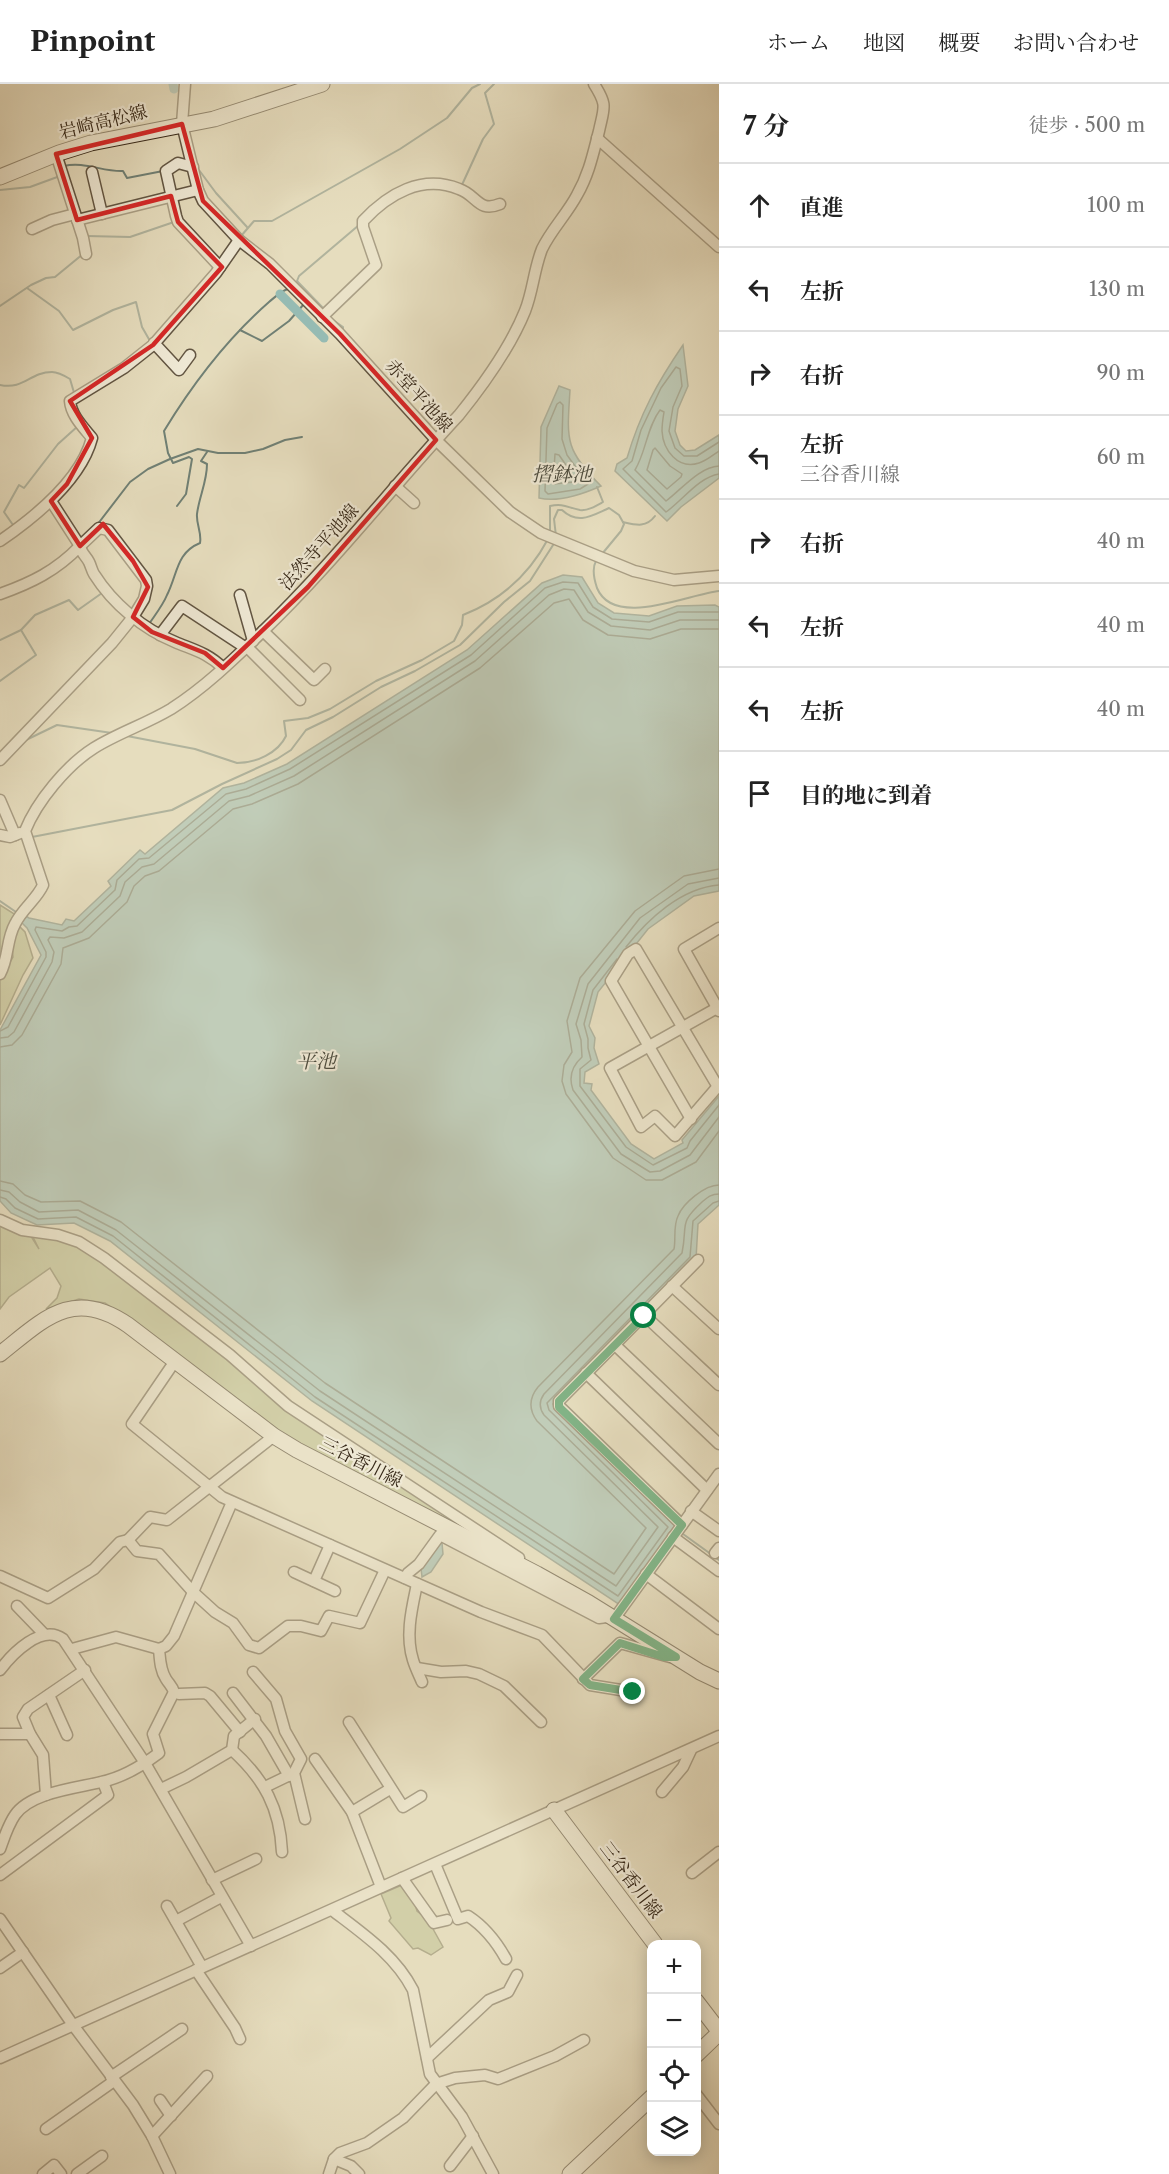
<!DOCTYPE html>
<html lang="ja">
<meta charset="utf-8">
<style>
:root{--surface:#fff;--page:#f2f2f2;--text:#222;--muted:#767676;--line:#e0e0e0}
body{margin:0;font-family:"Libre Caslon Text","Noto Serif JP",serif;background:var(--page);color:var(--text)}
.controls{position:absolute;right:18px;bottom:18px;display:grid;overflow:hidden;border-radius:12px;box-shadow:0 3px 15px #0003}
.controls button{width:54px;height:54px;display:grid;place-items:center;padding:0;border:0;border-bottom:2px solid var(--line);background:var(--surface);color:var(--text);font:30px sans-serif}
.stop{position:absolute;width:18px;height:18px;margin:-14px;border:4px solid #0b8043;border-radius:50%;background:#fff}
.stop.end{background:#0b8043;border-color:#fff;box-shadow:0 2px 6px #0008}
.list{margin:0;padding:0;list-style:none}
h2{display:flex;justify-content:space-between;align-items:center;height:78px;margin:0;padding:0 24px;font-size:26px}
h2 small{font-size:20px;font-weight:400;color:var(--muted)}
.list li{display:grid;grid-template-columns:39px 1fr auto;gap:18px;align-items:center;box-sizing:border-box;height:84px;padding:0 24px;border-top:2px solid var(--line)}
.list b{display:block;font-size:22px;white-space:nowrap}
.list p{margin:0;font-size:20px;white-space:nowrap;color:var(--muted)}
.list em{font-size:20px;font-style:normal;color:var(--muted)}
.icon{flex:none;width:33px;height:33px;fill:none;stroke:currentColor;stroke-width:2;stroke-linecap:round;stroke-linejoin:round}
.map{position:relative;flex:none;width:719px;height:2090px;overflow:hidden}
header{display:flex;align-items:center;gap:36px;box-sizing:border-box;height:84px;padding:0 30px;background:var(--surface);border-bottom:2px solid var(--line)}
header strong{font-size:28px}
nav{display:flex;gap:33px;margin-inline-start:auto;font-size:21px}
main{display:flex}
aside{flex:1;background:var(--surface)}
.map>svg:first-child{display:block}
.green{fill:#bbbf8e;stroke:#787453;stroke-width:1.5}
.water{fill:#96bbb3;stroke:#708075;stroke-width:1.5}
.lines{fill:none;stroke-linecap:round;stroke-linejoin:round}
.shore{stroke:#667266;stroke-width:1.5}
.stream{stroke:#708075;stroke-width:2}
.canal{stroke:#96bbb3;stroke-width:9}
.street-casing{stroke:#625542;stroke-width:13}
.secondary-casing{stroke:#362818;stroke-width:17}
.street{stroke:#efe9d5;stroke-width:10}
.secondary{stroke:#efe9d5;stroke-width:15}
.route{stroke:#0b8043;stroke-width:8}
.marked{fill:none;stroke:#d62828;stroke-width:4.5;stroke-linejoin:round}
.labels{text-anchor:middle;stroke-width:4.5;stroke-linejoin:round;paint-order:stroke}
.street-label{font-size:18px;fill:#362818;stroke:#efe9d5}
.water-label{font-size:20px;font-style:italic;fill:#4e4d3f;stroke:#efe9d5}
</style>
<header>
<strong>Pinpoint</strong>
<nav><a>ホーム</a><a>地図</a><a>概要</a><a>お問い合わせ</a></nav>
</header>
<main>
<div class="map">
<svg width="719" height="2090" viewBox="0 0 719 2090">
<rect width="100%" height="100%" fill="#e6ddbe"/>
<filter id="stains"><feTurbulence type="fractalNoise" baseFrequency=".00333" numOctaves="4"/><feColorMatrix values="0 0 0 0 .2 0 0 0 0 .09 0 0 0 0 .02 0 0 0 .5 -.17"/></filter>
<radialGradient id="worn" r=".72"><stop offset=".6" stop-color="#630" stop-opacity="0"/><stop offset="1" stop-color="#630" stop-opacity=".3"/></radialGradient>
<!-- green -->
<g class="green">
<polygon points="0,821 16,831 0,884"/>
<polygon points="18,841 25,848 33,874 23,891 0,941 0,895 13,873 11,854"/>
<polygon points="0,1138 29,1149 39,1165 31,1149 58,1152 103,1175 283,1320 498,1465 307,1368 136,1240 105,1219 79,1215 46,1225 57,1214 61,1202 50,1184 9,1213 0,1225"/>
<polygon points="402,1801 415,1820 417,1827 428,1836 443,1863 431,1871 418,1864 413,1865 389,1837 391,1834 381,1810"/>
</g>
<!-- water -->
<g class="water">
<path d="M 683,261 L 688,302 L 678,325 L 675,347 L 680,361 L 686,367 L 695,366 L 719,351 L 719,394 L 681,423 L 667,437 L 615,387 L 617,380 L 627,374 C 640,330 657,299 683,261 Z"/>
<path d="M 559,302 L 570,306 C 567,355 564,365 601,402 C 583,410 559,419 539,414 L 541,343 Z"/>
<polygon points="563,491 582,493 598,519 614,529 649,532 677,522 715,521 719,523 719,807 694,812 648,845 598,908 589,942 595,954 594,964 599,980 585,988 584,999 592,1000 591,1006 631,1060 654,1075 683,1059 682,1056 719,1012 719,1121 698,1140 696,1175 553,1320 677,1442 620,1521 312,1317 110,1157 74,1139 37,1141 11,1129 0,1117 0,946 41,871 27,844 20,837 24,831 29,834 62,841 66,835 74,837 111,802 108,797 140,766 145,770 223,704 244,699 287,680 467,566 542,499"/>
<polygon points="442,1459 443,1470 431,1488 422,1493 421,1484 437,1460"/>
</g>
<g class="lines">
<!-- shore -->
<g class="shore">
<polygon points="560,318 563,321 562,355 567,371 588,400 580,405 548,410 545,407 547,344 557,320"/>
<path d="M 719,358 L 697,372 L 684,372 L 675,364 L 669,347 L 673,323 L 682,302 L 680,285 L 676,283 L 661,304 L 641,346 L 632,377 L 623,385 L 666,428 C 682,417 699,393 719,390"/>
<polygon points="655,364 670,382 682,390 681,393 667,405 647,386 653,366"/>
<path d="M 719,367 C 713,371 706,377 699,379 C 678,386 663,366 662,347 C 662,341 663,334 664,328 L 660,326 C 647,343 646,368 635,386 L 666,417 C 681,406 699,383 719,382"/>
<polygon points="555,370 559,371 575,394 575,398 553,400"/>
<polyline points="719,785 684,792 635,827 580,894 567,937 572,968 564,981 562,997 566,1010 613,1074 646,1096 662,1096 696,1078 719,1047"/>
<path d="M 719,794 L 688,800 L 640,834 L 588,900 L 576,940 L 581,956 L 582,973 C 572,982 568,992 573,1006 L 621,1070 L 650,1088 L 660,1087 L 690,1071 L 719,1033"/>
<path d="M 626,863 C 648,835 681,804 719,801"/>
<polyline points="617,875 593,906 584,940 588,955 588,964 591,976 580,985 580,1002 626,1063 653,1081 687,1064 690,1057 719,1021"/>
<polyline points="0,947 8,943 46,873 46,868 35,846 36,843 62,847 69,843 77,842 115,806 117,796 139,775 149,774 226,710 246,705 290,685 471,571 545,504 563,498 578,499 593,523 612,535 649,538 678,528 719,528"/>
<polyline points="0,954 8,953 14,948 52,878 54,868 48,856 50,853 64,854 82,848 120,812 125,798 142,783 154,780 229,717 249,712 294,692 475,577 549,511 564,505 574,506 588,528 611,542 650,546 680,536 719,536"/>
<polyline points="0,963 12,961 22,951 61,880 63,864 89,854 127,818 134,802 145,792 159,787 233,725 252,720 298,700 480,584 554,519 569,515 583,536 608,551 650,555 681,545 719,545"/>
<path d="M 0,1097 L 13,1100 L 25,1111 L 41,1118 L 80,1117 L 121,1138 L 325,1299 L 614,1490 L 646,1444 L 537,1337 C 529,1326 529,1314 538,1303 L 674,1165 C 676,1155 673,1142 678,1132 C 683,1119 705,1101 719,1101"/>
<path d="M 0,1106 L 9,1108 L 20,1118 L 39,1128 L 78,1126 L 116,1146 L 320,1307 L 616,1502 L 658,1443 L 544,1331 C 539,1324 539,1317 544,1310 L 682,1169 C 688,1140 678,1140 702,1118 C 708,1113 711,1110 719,1110"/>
<polyline points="0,1113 6,1115 15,1124 38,1135 76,1133 113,1152 315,1313 618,1512 668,1443 549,1326 547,1319 690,1173 693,1137 713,1119 719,1117"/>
</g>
<!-- stream -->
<g class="stream">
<path d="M 64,82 C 84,77 103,88 123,87 L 127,94 L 163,87"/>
<polyline points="196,85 199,86 216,109 247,143"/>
<polyline points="461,103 483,55 494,40 485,9 494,0"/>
<polyline points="0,106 30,103 60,92"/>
<polyline points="87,152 130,153 174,138"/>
<polyline points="241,152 254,137 272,137 400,65 447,34 472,4 480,0"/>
<polyline points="27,204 59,227 73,246 113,226 136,218 142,243 150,257"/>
<polyline points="0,222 31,201 46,194 55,193 83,170"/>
<polyline points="324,225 297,197 299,192 359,141"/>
<polyline points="333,236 343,243 343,246"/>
<polyline points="240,246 262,257 289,237 304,220"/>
<polyline points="347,250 379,286"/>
<path d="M 0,301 C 24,306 30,288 52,288 C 58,288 65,292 70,295 L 75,312"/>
<polyline points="407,317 430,341"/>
<path d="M 177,422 L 186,410 L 192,375 L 189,373 L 173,379 L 168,369 L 164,347 C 192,301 228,254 269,218 C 275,213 281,207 288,205"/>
<path d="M 623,438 C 636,441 646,444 655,432"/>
<polyline points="97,441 130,398 148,385 170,375 198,365 218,369 245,369 263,365 285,356 302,353"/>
<polyline points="11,444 13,441 4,428 19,401 24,404 58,360 78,342"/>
<path d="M 550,449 L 550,422 C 564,419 568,424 580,426 C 588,427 596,422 603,418 L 597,403"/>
<path d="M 556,452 L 554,435 L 558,426 L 562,426 C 578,441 591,432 609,424 L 619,431 L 624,440 L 621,447 L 602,470"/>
<path d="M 596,477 C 592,484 594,495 597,504 C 614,545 689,510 719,507"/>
<path d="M 149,540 C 155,531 163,521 167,511 C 178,489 176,469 200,459 C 202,449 196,440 197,430 C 199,413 207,398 207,380 L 201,377 L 207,368"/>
<polyline points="0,556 21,546"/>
<polyline points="0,597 36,571 21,546 35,531 69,516 78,526 102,509"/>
<path d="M 127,652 L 195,665 L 237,679 C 256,679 278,669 286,652 L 284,637 L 308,634 L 330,625 L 376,597 L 422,576 L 454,557 L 462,541 L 463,531 C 501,516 529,491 548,455"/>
<polyline points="26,656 57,641 112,649"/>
<polyline points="32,753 172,726 222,700 277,675 291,666 306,646 333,633 381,603 415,587 460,561 504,518 530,497 555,458"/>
<polyline points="0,817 16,828"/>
<polyline points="683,1450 719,1476"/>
</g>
<!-- canal -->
<g class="canal">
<polyline points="173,0 174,5"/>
<polyline points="280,210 324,254"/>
</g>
<!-- street casing -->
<g class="street-casing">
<g id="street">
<polyline points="185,0 182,40 198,106 203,117 239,156 270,180 340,250 436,356 510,428 541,449 634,487 674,496 719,492"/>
<polyline points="597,54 719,163"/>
<polyline points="56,70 83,154 86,170"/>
<polyline points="193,83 178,79 166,87 176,132 178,138 220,183"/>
<polyline points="92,88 102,130"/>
<polyline points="77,136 198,106"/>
<polyline points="32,145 52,136 75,130"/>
<path d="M 322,233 L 376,181 L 363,143 L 363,137 C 388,110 422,90 459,105 C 477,111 478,129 500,120"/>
<polyline points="154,259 179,286 190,271"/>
<polyline points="395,402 414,419"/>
<path d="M 0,457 C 35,433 81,396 92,354 C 83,343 71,331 70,317 L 124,284 L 153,261 L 216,189 L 239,156"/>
<path d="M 0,510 C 31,499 56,487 80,462 C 81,469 86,472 89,478 C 91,482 92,487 94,490 C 113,520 143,545 175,558 C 194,566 208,569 223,584"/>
<polyline points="240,511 253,557"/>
<polyline points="263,547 314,596 325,585"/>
<polyline points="160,551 182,522 246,564"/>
<polyline points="247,563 300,616"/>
<polyline points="0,676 112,559 133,533 144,515 147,502 146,496 108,446 99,444 80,462 51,417"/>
<polyline points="0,716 15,751"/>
<polyline points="0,751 10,753 20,749"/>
<polyline points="719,844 684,865 719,927"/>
<path d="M 0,890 C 9,874 6,856 15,840 C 22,825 37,815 43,801 L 25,747 C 37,717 67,681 94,664 C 118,649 146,640 171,625 C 204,604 233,576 261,549 C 332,481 392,403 459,331 C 484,300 510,264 525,227 C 533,207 534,185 542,165 C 551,146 567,130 577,111 C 589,90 593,70 599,47 C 604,23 608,22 594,0"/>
<polyline points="717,924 610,984 641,1043 655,1032 675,1052 719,1001"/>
<polyline points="691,1035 611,897 628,870 636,865 718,1003"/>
<polyline points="0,1136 22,1146 58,1151 79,1158 104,1174 230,1271 288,1322 519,1474"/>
<polyline points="672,1202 719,1245"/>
<polyline points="644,1231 719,1301"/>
<polyline points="615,1261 719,1360"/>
<polyline points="175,1277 132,1340 222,1413 481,1528 542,1551 590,1601 633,1608"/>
<polyline points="586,1289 707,1406"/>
<polyline points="274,1352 167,1436 150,1433 128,1456 137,1467 159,1470 193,1508 215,1528 233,1539 249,1561 259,1564 288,1542 301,1542 321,1547 329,1532 360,1539 385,1486"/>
<polyline points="691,1427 719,1447"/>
<polyline points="682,1441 559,1322 559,1317 698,1176"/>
<polyline points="673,1453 719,1487"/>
<polyline points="715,1469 719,1464"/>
<polyline points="294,1488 335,1507"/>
<polyline points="646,1490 719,1545"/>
<polyline points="0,1492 48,1514 94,1485 120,1458 128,1456"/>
<polyline points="405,1494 408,1489 419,1480 440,1451 599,1534 607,1533"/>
<polyline points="314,1497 330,1461"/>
<path d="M 417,1500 C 412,1524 405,1551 413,1576 C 415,1583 419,1591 422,1598"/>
<polyline points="17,1522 44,1550"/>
<polyline points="614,1535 719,1390"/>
<polyline points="72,1565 116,1553 159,1565 166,1562 174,1552 232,1418"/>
<polyline points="417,1584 441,1588 466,1587 479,1590 504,1602 541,1638"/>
<path d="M 0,1586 C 12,1570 42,1539 63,1555 L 145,1679 L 251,1862"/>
<polyline points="253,1588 276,1615 285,1647 301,1675 294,1689 305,1735"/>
<polyline points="583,1595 620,1559 670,1573"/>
<polyline points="233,1609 266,1652 289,1692"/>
<polyline points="179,1610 205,1609 210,1612 240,1648"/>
<polyline points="49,1611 67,1651"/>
<polyline points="349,1638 403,1723 421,1712"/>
<polyline points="0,1650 30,1650"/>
<path d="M 232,1666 C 264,1695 280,1724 282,1768"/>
<polyline points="315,1675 352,1728 381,1803"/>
<polyline points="265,1703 294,1689"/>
<polyline points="161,1705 186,1693 232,1666 234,1652 255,1635"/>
<polyline points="662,1708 683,1683 691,1666"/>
<polyline points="46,1711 43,1671 30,1650 23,1633 28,1625 85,1586"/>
<polyline points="352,1728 390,1705"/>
<path d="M 0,1765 C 4,1754 8,1741 15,1731 C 31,1708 77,1704 101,1698 C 121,1694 143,1681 159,1669 L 153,1650 L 174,1608 C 172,1602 169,1600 166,1595 C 160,1586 160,1575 159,1565"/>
<path d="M 435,1780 L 458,1835 L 468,1832 C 485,1843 496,1857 506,1875"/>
<polyline points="692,1789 719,1768"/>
<polyline points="0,1791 108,1711 103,1698"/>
<polyline points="402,1794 434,1839 447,1836"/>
<polyline points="212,1796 256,1775"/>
<polyline points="167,1822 202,1883"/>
<path d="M 332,1826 C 362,1849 395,1871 413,1906 L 430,1990 L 462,2033 L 493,2090"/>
<polyline points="0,1835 73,1941 133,2021 152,2052 170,2090"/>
<polyline points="176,1837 221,1813"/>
<polyline points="0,1884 23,1868"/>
<polyline points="196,1886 235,1944 240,1955"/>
<polyline points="0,1974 719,1652"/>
<polyline points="427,1974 489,1916 508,1908 517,1891"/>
<polyline points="111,1993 182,1945"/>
<polyline points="696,2010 719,2040"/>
<polyline points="160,2016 171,2032"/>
<polyline points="46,2045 114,1997"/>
<polyline points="152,2052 207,1992"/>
<polyline points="334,2075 351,2082 359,2090"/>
<polyline points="450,2082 473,2052"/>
<polyline points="43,2090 54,2081 61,2090"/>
<polyline points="77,2090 102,2072"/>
<polyline points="329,2090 334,2075 340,2069 367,2059 403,2034 436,2000 455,1994 485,1991 498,1995 555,1972 584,1956"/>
</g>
</g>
<!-- secondary casing -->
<g class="secondary-casing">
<g id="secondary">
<polyline points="0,93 59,69 91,59 214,35 322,0"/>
<path d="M 0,1270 C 44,1235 73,1203 128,1241 L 274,1352 L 297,1366 L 537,1490 L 589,1519 L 700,1588 L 719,1597"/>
<polyline points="554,1726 655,1860"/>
<polyline points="696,1917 719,1947"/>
<polyline points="696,1971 719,1949"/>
<polyline points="570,2090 652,2013"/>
</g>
</g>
<!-- street -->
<use href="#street" class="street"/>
<!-- secondary -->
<use href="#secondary" class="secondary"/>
</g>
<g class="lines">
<!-- route -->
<polyline class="route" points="633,1608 590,1601 583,1595 620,1559 664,1573 676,1573 614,1535 682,1441 559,1323 559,1317 644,1232"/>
</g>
<!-- marked area -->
<path d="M0 0H719V2090H0ZM 182,40 L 203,117 L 340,250 L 436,356 L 308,503 L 223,584 L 205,569 L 152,548 L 133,533 L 148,503 L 133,477 L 103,440 L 80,462 L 51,417 L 67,400 L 92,354 L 70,317 L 153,261 L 222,183 L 178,138 L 171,112 L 77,136 L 56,70 Z" fill="#e6ddbe" fill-opacity=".55" fill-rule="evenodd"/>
<path class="marked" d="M 182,40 L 203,117 L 340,250 L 436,356 L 308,503 L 223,584 L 205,569 L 152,548 L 133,533 L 148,503 L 133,477 L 103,440 L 80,462 L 51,417 L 67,400 L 92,354 L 70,317 L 153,261 L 222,183 L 178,138 L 171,112 L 77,136 L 56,70 Z"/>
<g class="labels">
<!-- street labels -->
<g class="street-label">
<text transform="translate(103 38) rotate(-14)" y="6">岩崎高松線</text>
<text transform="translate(419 312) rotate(48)" y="6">赤堂平池線</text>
<text transform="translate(319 463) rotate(-48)" y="6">法然寺平池線</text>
<text transform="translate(361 1378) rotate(27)" y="6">三谷香川線</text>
<text transform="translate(631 1796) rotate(53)" y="6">三谷香川線</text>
</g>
<!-- water labels -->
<g class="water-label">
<text x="562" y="397">摺鉢池</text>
<text x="316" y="984">平池</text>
</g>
</g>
<rect width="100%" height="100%" filter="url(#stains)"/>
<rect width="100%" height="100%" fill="url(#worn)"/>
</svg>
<div class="controls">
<button>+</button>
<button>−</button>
<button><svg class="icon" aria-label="locate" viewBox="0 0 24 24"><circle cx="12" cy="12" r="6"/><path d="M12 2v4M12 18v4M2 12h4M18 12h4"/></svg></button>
<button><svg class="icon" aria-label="layers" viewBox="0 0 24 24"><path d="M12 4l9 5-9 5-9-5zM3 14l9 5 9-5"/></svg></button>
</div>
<div class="stop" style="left:644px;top:1232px"></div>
<div class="stop end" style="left:633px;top:1608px"></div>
</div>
<aside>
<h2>7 分<small>徒歩 · 500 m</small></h2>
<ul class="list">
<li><svg class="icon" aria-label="ahead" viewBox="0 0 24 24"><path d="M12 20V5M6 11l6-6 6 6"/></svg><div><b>直進</b></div><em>100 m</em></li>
<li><svg class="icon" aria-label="left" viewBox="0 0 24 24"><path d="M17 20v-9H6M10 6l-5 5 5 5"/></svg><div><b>左折</b></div><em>130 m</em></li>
<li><svg class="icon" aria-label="right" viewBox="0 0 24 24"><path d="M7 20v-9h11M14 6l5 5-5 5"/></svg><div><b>右折</b></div><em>90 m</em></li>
<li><svg class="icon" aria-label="left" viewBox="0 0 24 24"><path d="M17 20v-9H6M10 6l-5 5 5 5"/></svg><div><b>左折</b><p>三谷香川線</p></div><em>60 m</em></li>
<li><svg class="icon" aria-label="right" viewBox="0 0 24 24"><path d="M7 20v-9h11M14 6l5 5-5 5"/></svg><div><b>右折</b></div><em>40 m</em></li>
<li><svg class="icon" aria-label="left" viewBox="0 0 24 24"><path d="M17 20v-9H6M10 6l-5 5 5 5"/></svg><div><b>左折</b></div><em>40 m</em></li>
<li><svg class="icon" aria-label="left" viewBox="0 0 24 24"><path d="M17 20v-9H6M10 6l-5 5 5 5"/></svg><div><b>左折</b></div><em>40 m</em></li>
<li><svg class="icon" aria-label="arrive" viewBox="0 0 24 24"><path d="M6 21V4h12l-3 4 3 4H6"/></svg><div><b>目的地に到着</b></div></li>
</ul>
</aside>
</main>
